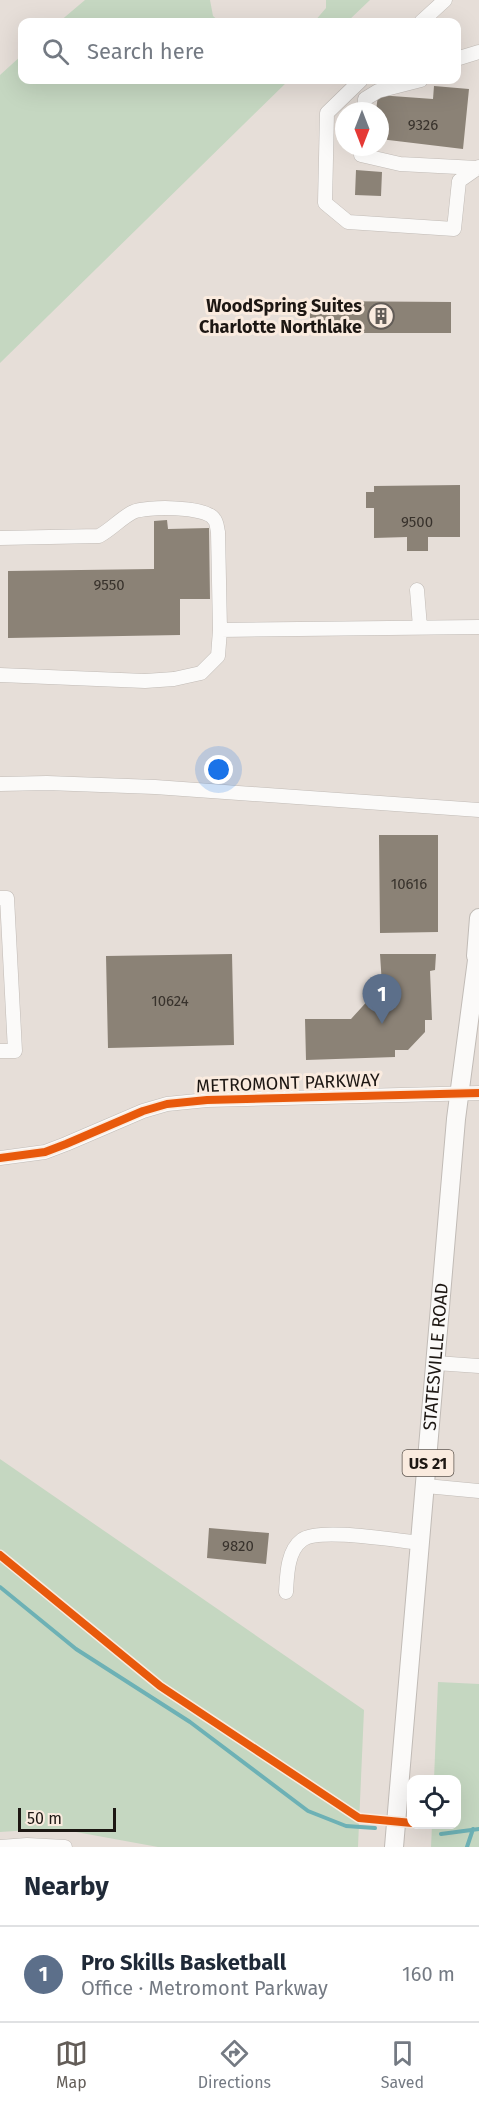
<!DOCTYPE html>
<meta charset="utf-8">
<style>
:root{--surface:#fff;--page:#f6f6f7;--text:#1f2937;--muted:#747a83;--line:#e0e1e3;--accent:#635d58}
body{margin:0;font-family:"Fira Sans",sans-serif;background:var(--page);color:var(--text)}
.controls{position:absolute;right:18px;bottom:18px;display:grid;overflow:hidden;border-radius:12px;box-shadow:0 6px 24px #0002}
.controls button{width:54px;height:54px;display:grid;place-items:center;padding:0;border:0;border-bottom:2px solid var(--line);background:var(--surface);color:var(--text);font:30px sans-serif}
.compass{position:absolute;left:335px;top:102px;width:54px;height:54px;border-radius:50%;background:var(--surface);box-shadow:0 6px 24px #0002;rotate:180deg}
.scale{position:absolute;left:18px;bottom:15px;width:98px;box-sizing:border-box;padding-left:6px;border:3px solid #1d1713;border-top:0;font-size:16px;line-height:21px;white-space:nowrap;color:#1d1713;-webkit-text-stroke:4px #faebdf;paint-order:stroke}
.you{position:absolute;left:219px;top:770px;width:21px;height:21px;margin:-15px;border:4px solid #fff;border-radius:50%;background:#1a73e8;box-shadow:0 0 0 9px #1a73e833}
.badge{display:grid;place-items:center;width:39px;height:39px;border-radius:50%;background:var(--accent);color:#fff;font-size:20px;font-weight:700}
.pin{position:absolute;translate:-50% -50px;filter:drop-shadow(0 2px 3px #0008)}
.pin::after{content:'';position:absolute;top:32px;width:21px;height:18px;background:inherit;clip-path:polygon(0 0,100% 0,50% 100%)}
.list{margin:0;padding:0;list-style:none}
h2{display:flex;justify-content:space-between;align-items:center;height:78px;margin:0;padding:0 24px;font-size:26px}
h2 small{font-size:20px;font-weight:400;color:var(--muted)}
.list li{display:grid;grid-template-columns:39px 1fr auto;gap:18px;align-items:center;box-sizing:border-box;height:96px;padding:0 24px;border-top:2px solid var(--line)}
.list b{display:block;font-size:22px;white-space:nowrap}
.list p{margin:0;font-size:20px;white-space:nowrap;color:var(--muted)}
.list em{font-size:20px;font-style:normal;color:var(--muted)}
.icon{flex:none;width:33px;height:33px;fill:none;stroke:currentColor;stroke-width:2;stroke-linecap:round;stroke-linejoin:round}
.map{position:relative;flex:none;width:479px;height:1847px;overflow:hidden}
.search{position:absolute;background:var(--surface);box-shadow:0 6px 24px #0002;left:18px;right:18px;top:18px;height:66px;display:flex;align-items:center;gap:15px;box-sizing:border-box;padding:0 21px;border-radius:12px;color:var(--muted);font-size:22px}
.sheet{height:174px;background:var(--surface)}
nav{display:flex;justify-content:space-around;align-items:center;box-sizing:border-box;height:84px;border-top:2px solid var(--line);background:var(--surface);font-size:16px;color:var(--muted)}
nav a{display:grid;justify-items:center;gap:3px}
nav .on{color:var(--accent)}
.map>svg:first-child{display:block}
.green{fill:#c5d7c1}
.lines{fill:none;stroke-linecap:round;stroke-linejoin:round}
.stream{stroke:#6db1b5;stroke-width:4}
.building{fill:#8b8276}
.minor-casing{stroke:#c1bbb6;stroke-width:15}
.major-casing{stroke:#c1bbb6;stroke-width:20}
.minor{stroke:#fbfaf9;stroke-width:14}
.major{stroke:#fbfaf9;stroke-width:18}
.cycleway-casing{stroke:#faebdf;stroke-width:11}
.cycleway{stroke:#e8590c;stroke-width:8}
.labels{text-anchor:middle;stroke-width:6;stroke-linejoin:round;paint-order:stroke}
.number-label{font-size:15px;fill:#38322c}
.shield{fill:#faebdf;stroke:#5f5750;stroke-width:1.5}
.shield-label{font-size:16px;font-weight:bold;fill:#1d1713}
.poi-label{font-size:18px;font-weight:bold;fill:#1d1713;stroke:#faebdf;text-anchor:end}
.street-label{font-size:18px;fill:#1d1713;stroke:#faebdf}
</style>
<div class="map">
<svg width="479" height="1847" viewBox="0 0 479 1847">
<rect width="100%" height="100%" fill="#e6ded8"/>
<path class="green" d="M85,0H210L213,16L220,22H59Z
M326,0H370L347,22H314L326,8Z
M22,55V80H289L0,363V75Z
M0,1459L364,1710L358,1847H158L76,1832L31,1830L0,1832Z
M438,1682L479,1684V1847H431L432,1825L456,1824V1780L434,1779Z"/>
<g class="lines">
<path class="stream" d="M0,1587L76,1649L190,1722L308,1811L346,1826L375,1828
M441,1834L479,1829
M467,1847L473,1829"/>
</g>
<path class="building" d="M434,86L469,89L463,149L380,139V111H376L378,95L433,99Z
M356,170L382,172L381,196L355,195Z
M310,301L451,302V333H353V330H310Z
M460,485V537H428V551H407V537L374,538V508H366V492H374V486Z
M167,520L168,529L209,528L210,599H180V635L8,638V571L154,569V521Z
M379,835H438V932L380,933Z
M232,954L234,1045L108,1048L106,956Z
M380,954H436L435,970L430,971L432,1020H425V1032L408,1050H395V1057L306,1060L305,1019H351L382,985Z
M209,1528L269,1533L266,1564L207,1558Z"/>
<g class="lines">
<g class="minor-casing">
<path id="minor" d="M421,22L445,0
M456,59L479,52
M361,80L327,113L325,203L348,222L454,229L459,181L479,167
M364,111L365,99L378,91L421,80
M362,147L361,155L400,164L477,168
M0,538L99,536C112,529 121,518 133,512C146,506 206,506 214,519C217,522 217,528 218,532L220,630L218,656L201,673L174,679L145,681L0,675
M417,590L420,627
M220,630L479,627
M0,784L47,783L155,787L479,810
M0,898H7L15,1051H0
M0,1158L45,1152L66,1144L143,1111L167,1104L207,1100L479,1093
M436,1363L479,1366
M426,1486L479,1491
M286,1592C287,1576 287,1551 302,1540C319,1527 398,1541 421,1543
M0,1847L27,1845L65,1847"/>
</g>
<g class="major-casing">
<g id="major">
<path d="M476,956L479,918"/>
<path id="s1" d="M394,1847L456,1119L479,945"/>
</g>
</g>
<use href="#minor" class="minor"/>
<use href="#major" class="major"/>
<g class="cycleway-casing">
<path id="cycleway" d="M0,1158L45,1152L66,1144L143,1111L167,1104L207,1100L479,1093
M0,1555L160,1686L359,1818L412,1823"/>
</g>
<use href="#cycleway" class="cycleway"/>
</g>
<defs>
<g id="building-ring" transform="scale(1.35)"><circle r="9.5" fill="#faebdf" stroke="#635d58" stroke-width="1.5"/><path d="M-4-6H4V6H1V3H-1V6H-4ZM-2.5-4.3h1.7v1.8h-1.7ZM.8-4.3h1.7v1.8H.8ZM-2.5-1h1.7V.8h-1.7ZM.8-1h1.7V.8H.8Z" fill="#635d58"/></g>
</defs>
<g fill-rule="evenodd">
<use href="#building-ring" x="381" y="316"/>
</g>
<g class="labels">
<g class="number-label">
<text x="423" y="130">9326</text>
<text x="417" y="527">9500</text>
<text x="109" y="590">9550</text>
<text x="409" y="889">10616</text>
<text x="170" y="1006">10624</text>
<text x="238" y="1551">9820</text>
</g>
<rect class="shield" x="402.5" y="1450" width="51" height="26" rx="4.5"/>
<g class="shield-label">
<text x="428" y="1469">US 21</text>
</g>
<g class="poi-label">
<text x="362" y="312">WoodSpring Suites<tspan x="362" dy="21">Charlotte Northlake</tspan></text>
</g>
<g class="street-label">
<text transform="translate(288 1083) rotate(-2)" y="6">METROMONT PARKWAY</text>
<text dy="6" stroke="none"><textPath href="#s1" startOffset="492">STATESVILLE ROAD</textPath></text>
</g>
</g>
</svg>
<div class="controls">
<button><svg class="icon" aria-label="locate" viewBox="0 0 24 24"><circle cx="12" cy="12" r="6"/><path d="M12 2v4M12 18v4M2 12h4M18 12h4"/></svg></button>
</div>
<svg class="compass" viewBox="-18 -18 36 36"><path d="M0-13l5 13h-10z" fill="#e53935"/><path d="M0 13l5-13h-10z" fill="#747a83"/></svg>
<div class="scale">50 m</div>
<div class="you"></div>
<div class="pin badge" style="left:382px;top:1024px;background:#5c6f8a">1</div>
<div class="search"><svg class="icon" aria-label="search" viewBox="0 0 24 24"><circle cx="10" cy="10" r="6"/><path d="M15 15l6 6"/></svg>Search here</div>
</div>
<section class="sheet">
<h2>Nearby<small></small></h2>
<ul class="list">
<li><span class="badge" style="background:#5c6f8a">1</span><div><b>Pro Skills Basketball</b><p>Office · Metromont Parkway</p></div><em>160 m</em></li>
</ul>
</section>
<nav>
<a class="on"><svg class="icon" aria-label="map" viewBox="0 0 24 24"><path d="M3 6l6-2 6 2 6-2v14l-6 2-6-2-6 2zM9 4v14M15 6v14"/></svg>Map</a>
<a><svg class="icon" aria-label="directions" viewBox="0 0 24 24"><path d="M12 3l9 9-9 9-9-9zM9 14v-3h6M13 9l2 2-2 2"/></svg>Directions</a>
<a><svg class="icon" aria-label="saved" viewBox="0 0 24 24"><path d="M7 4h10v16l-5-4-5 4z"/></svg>Saved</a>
</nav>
